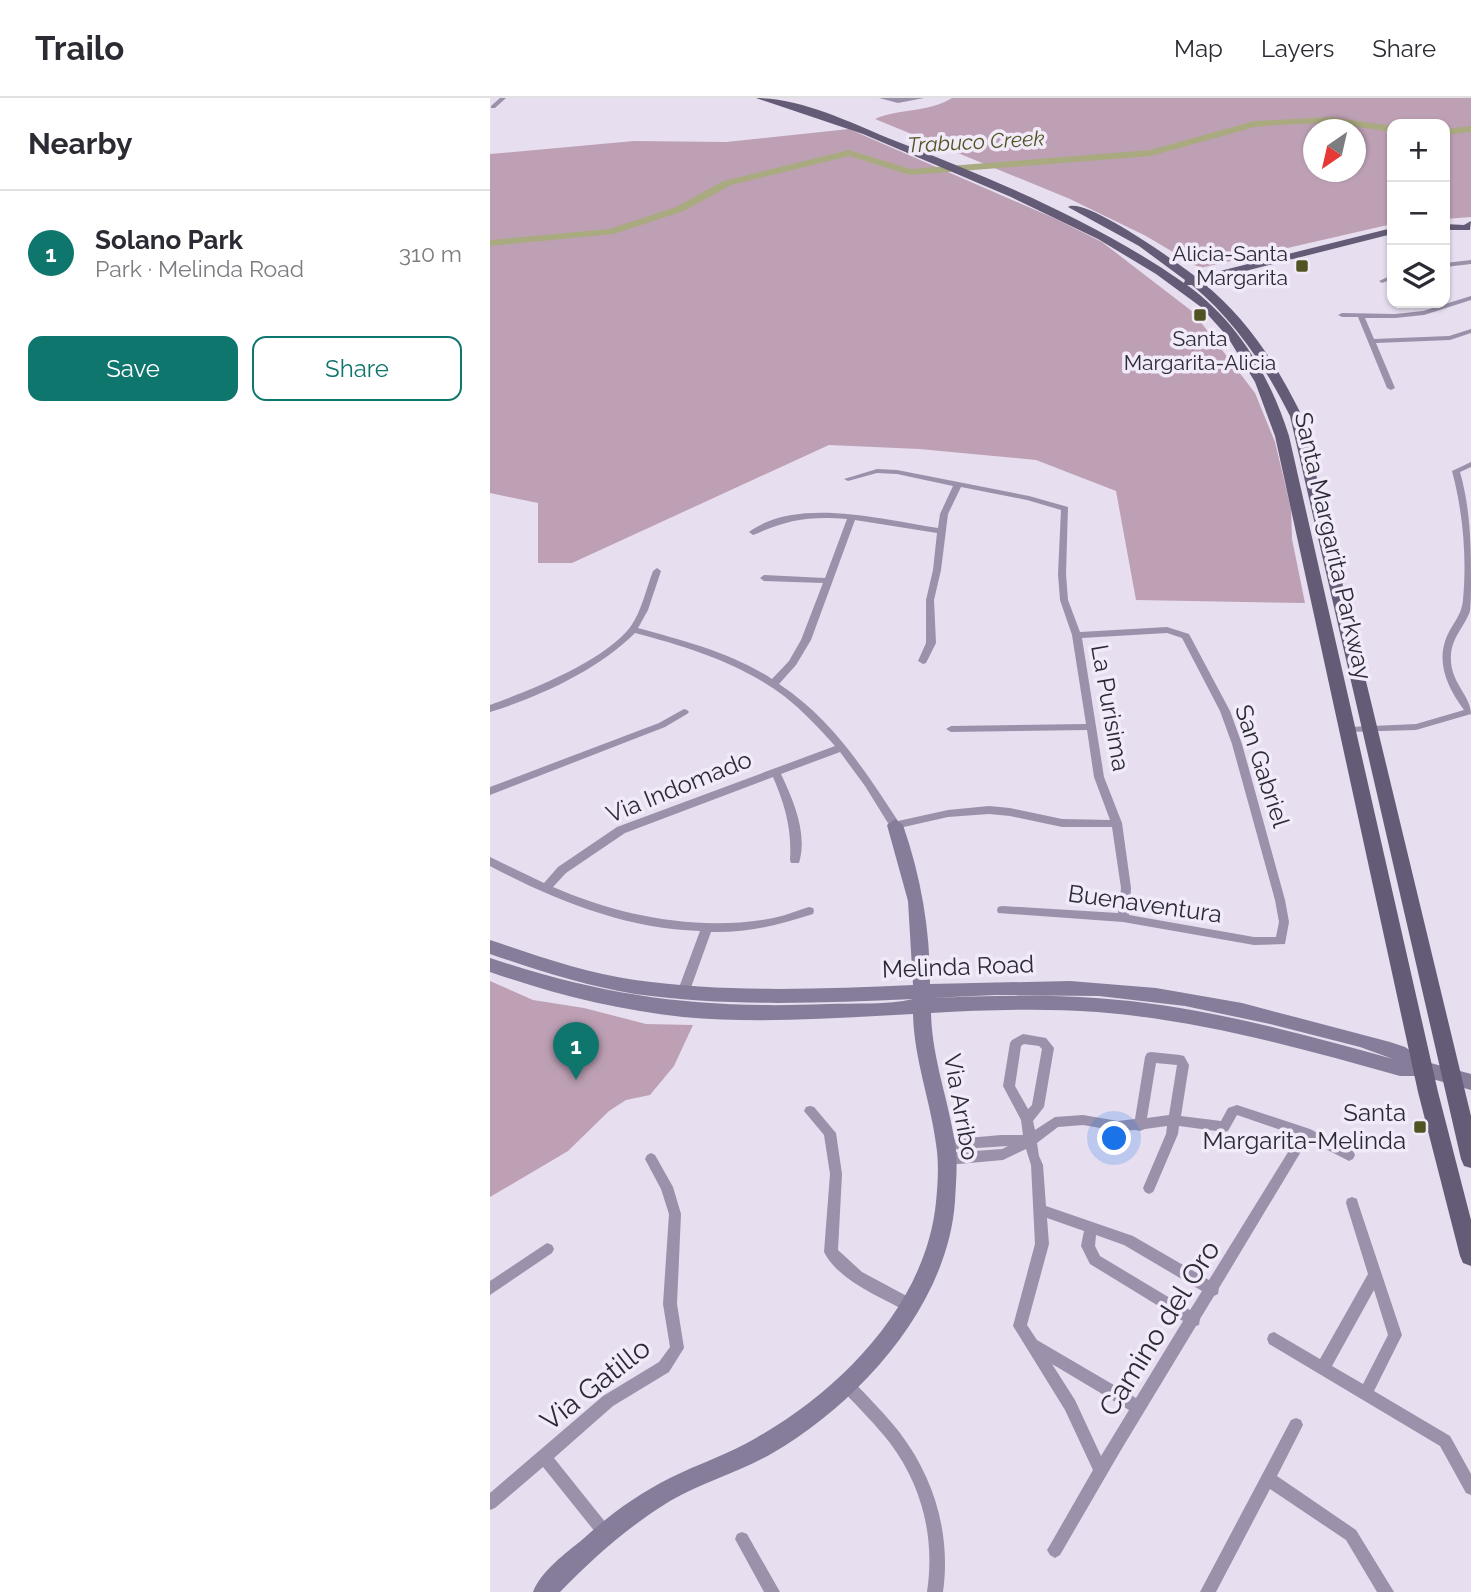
<!DOCTYPE html>
<meta charset="utf-8">
<style>
:root{--surface:#fff;--page:#f2f2f3;--text:#2b2b33;--muted:#7c7c81;--line:#e1e1e2;--accent:#0f766e}
body{margin:0;font-family:Raleway,sans-serif;background:var(--page);color:var(--text)}
.controls{position:absolute;right:21px;top:21px;display:grid;overflow:hidden;border-radius:14px;box-shadow:0 2px 5px #0004}
.controls button{width:63px;height:63px;display:grid;place-items:center;padding:0;border:0;border-bottom:2px solid var(--line);background:var(--surface);color:var(--text);font:35px sans-serif}
.compass{position:absolute;left:813px;top:21px;width:63px;height:63px;border-radius:50%;background:var(--surface);box-shadow:0 2px 5px #0004;rotate:214deg}
.you{position:absolute;left:625px;top:1041px;width:24px;height:24px;margin:-18px;border:5px solid #fff;border-radius:50%;background:#1a73e8;box-shadow:0 0 0 10px #1a73e833}
.badge{display:grid;place-items:center;width:46px;height:46px;border-radius:50%;background:var(--accent);color:#fff;font-size:23px;font-weight:700}
.pin{position:absolute;translate:-50% -58px;filter:drop-shadow(0 2px 4px #0008)}
.pin::after{content:'';position:absolute;top:37px;width:24px;height:21px;background:inherit;clip-path:polygon(0 0,100% 0,50% 100%)}
.list{margin:0;padding:0;list-style:none}
h2{display:flex;justify-content:space-between;align-items:center;height:91px;margin:0;padding:0 28px;font-size:30px}
h2 small{font-size:23px;font-weight:400;color:var(--muted)}
.list li{display:grid;grid-template-columns:46px 1fr auto;gap:21px;align-items:center;box-sizing:border-box;height:126px;padding:0 28px;border-top:2px solid var(--line)}
.list b{display:block;font-size:26px;white-space:nowrap}
.list p{margin:0;font-size:23px;white-space:nowrap;color:var(--muted)}
.list em{font-size:23px;font-style:normal;color:var(--muted)}
.actions{display:flex;gap:14px;padding:21px 28px}
.actions a{flex:1;padding:16px 0;border:2px solid var(--accent);border-radius:14px;text-align:center;font-size:24px;color:var(--accent)}
.actions .main{background:var(--accent);color:#fff}
.icon{flex:none;width:38px;height:38px;fill:none;stroke:currentColor;stroke-width:2;stroke-linecap:round;stroke-linejoin:round}
.map{position:relative;flex:none;width:981px;height:1494px;overflow:hidden}
header{display:flex;align-items:center;gap:42px;box-sizing:border-box;height:98px;padding:0 35px;background:var(--surface);border-bottom:2px solid var(--line)}
header strong{font-size:33px}
nav{display:flex;gap:38px;margin-inline-start:auto;font-size:24px}
main{display:flex}
aside{flex:1;background:var(--surface)}
.map>svg:first-child{display:block}
.green{fill:#bea0b5;fill-rule:evenodd}
.lines{fill:none;stroke-linecap:round;stroke-linejoin:round}
.river{fill:#aaaa80;fill-rule:evenodd}
.street{fill:#9b91aa;fill-rule:evenodd}
.secondary{fill:#867d9b;fill-rule:evenodd}
.primary{fill:#645c76;fill-rule:evenodd}
.poi-dot{fill:#525323;stroke:#f1eaf8;stroke-width:2.5}
.labels{text-anchor:middle;stroke-width:7;stroke-linejoin:round;paint-order:stroke}
.far-water-label{font-size:21px;font-style:italic;fill:#525323;stroke:#f1eaf8}
.far-poi-label{font-size:21px;fill:#2d2a36;stroke:#f1eaf8;text-anchor:end}
.street-label{font-size:24px;fill:#2d2a36;stroke:#f1eaf8}
.poi-label{font-size:24px;fill:#2d2a36;stroke:#f1eaf8;text-anchor:end}
.near-street-label{font-size:28px;fill:#2d2a36;stroke:#f1eaf8}
</style>
<header>
<strong>Trailo</strong>
<nav><a>Map</a><a>Layers</a><a>Share</a></nav>
</header>
<main>
<aside>
<h2>Nearby<small></small></h2>
<ul class="list">
<li><span class="badge">1</span><div><b>Solano Park</b><p>Park · Melinda Road</p></div><em>310 m</em></li>
</ul>
<div class="actions"><a class="main">Save</a><a>Share</a></div>
</aside>
<div class="map">
<svg width="981" height="1494" viewBox="0 0 981 1494">
<rect width="100%" height="100%" fill="#e7def0"/>
<path class="green" d="M462,0H981V119L955,121V26H902V126L710,170L656,138L580,101L385,21C410,10 438,15 462,0ZM824,32H866V74H824Z
M359,31L566,121L612,144L703,214L765,295L785,344L801,411L802,441L815,505L646,502L626,393L546,362L429,351L339,347L82,465H48V405L0,395V56L144,43L236,44Z
M0,883L43,902L94,910L156,926L203,927L184,968L160,997L136,1002L119,1013L78,1053L0,1099Z"/>
<g class="lines">
<path class="river" d="M841,19L902,28V34L841,25L786,27L765,29L661,58L420,77L359,58L241,87L194,113L124,136L0,148V142L119,131L186,109L233,83L359,52L421,71L660,52L764,23Z
M981,28V34L955,37V31Z"/>
<path class="street" d="M10,0H16L5,10H1V8Z
M389,0H434L408,5Z
M981,162V166L955,169V165Z
M902,177V181L892,185L889,183Z
M981,198V202L934,217L905,220H875L884,241L959,238L981,231V235L960,242L886,245L905,290L901,292L897,290L868,219H852L848,217L852,215L905,216L933,213Z
M981,364V369L970,374C980,409 981,444 981,481C981,491 981,503 980,513C975,528 962,539 961,557C959,584 981,597 981,616L926,632L857,634L855,632L860,629L926,626L974,612C956,587 944,561 960,532C966,522 972,514 973,502C977,460 973,414 962,373Z
M387,371L407,372L539,398L578,409L576,476L578,502L590,534L677,529L699,536L740,613L752,646L795,802L799,824L795,846L764,847L633,824L508,815L507,812L508,809L512,808L628,815L631,790L622,729H572L520,718L499,716L458,719L405,731L401,730L375,688L350,654L291,676C303,702 318,735 309,765H301L300,762C302,731 295,707 283,679L135,735L76,775L63,789C130,818 205,833 278,821C292,819 306,813 319,809L323,810L324,813L323,816C288,827 258,835 221,834L199,895L197,898L193,900L189,898L187,895L210,833C136,831 64,802 0,768V759L54,785L68,769L127,729L345,648C329,630 313,613 294,598C250,565 198,549 145,535C108,572 49,599 0,614V607C41,592 115,563 141,528C152,512 156,491 163,473L167,470L171,473L158,512L148,530C195,543 242,555 282,581L299,563L311,542L333,485L274,483L270,480L274,477L335,480L357,421C321,418 299,421 266,436L263,437L259,434C307,398 393,422 448,430L450,416L463,388L407,376L387,375L358,383L354,381ZM471,389L537,402L571,412L568,476L570,502L582,537L596,626L461,628L456,631L461,634L597,632L604,679L620,722L572,721L520,710L499,708L458,712L408,723C374,671 341,620 289,586L306,567L321,542L365,422L447,435L443,472L436,502V545L428,563L433,566L436,565L446,545L444,502L451,472L458,416ZM677,535L692,540L730,613L742,646L785,802L789,824L786,839H764L639,817L641,790L632,725L614,679L592,540Z
M194,611L197,612L199,614L197,616L175,629L0,697V689L169,625Z
M533,936L556,940L564,950L554,1009L543,1023L545,1032L565,1019L593,1017L628,1023L645,1021L655,959L657,955L661,954L690,957L694,958L699,967L691,1018L731,1023L738,1010L747,1007L820,1031L863,1053L865,1057L863,1061L859,1063L818,1042L729,1190L728,1196L724,1198L710,1221L709,1227L706,1228L631,1352L570,1457L565,1460L560,1457L557,1452L560,1447L603,1372L575,1312L523,1228L545,1146L541,1067L536,1051L513,1062L457,1067L453,1065L451,1061L453,1057L457,1055L512,1051L518,1048L455,1052L451,1051L449,1047L451,1043L455,1042L511,1037H533L531,1022L513,988L520,945L522,942ZM534,946L549,948L552,951L542,1007L538,1011L525,988L531,948ZM666,965L687,967L679,1017L657,1020ZM747,1017L808,1038L719,1182L643,1138L556,1108L553,1067L549,1058L547,1045L568,1029L593,1027L628,1033L646,1032L650,1033L655,1031L677,1028L676,1036L653,1090L655,1094L659,1096L663,1094L665,1090L688,1036L689,1028L734,1034L738,1033ZM557,1120L594,1133L591,1148L600,1166L693,1223L646,1300L547,1242L537,1227L559,1146ZM606,1137L634,1147L712,1193L700,1212L610,1158L605,1148ZM562,1266L639,1312L611,1358L585,1302Z
M320,1008L324,1009L346,1035L352,1076L348,1152L372,1174L426,1203L428,1208L426,1213L421,1214L416,1213C390,1199 348,1182 334,1154L340,1076L334,1037L314,1013L316,1009Z
M161,1055L165,1057L183,1089L191,1116L187,1206L194,1250L179,1274L123,1308L64,1360L120,1430L122,1435L120,1440L115,1442L110,1440L53,1369L5,1410L0,1412V1395L113,1298L169,1264L180,1249L173,1206L179,1116L171,1091L155,1061L157,1057Z
M862,1099L867,1101L868,1105L912,1237L884,1293L960,1338L981,1376V1397L976,1395L950,1348L779,1246L777,1241L779,1236L784,1234L830,1261L878,1176L856,1105L857,1101ZM884,1192L898,1237L873,1286L842,1268Z
M57,1145L62,1147L64,1151L62,1155L0,1197V1183Z
M358,1281L363,1283C379,1300 396,1317 410,1335C445,1381 461,1438 453,1494H437C445,1441 433,1389 400,1345C386,1327 369,1310 353,1293L351,1288L353,1283Z
M806,1320L811,1322L813,1327L787,1378L866,1432L904,1494H887L856,1442L780,1391L726,1494H710L801,1322Z
M252,1434L257,1436L290,1494H274L245,1441L247,1436Z"/>
<path class="secondary" d="M405,721L413,727C431,779 440,831 440,886L580,883L666,890L752,905L900,944L915,949L937,964L981,976V992L932,978H910C811,950 710,922 607,914C551,910 496,912 441,915C442,960 458,1000 465,1045C468,1064 466,1084 465,1103C458,1208 368,1306 281,1356C249,1374 213,1384 180,1403C139,1428 103,1460 70,1494H43C51,1473 76,1455 93,1441C119,1417 148,1396 180,1380C208,1366 239,1356 266,1340C351,1292 436,1206 446,1104C448,1085 449,1064 446,1046C440,1001 424,961 423,916C347,920 269,926 193,919C127,912 63,896 0,874V860C120,900 212,911 338,906C365,905 398,907 423,901C330,905 237,909 145,896C95,888 47,872 0,856V842C48,858 95,875 145,882C237,895 330,891 423,887L418,803L397,727ZM506,897L609,898L695,908L780,926L870,949L903,961C806,934 707,907 606,900C551,896 496,898 440,900Z"/>
<path class="primary" d="M266,0C310,0 358,23 398,40C500,80 604,122 694,185L695,182L649,148L578,109C594,98 688,165 706,179L902,130V136L712,184C757,220 787,267 812,318L981,1018V1070L974,1068L971,1061L800,318C775,268 745,223 702,187H697C748,224 780,278 799,338L948,994L981,1122V1168L973,1165L970,1158L928,994L785,338L765,284L737,238L711,209L666,176L608,141L521,99L373,36Z
M981,123L980,132H955V126L974,127Z"/>
</g>
<g class="poi-dot">
<rect x="805" y="161" width="14" height="14" rx="3.5"/>
<rect x="703" y="210" width="14" height="14" rx="3.5"/>
<rect x="923" y="1022" width="14" height="14" rx="3.5"/>
</g>
<g class="labels">
<g class="far-water-label">
<text transform="translate(486 44) rotate(-3)" y="7">Trabuco Creek</text>
</g>
<g class="far-poi-label">
<text x="798" y="163">Alicia-Santa<tspan x="798" dy="24">Margarita</tspan></text>
<text x="710" y="248" text-anchor="middle">Santa<tspan x="710" dy="24">Margarita-Alicia</tspan></text>
</g>
<g class="street-label">
<text transform="translate(843 448) rotate(77)" y="8">Santa Margarita Parkway</text>
<text transform="translate(620 610) rotate(80)" y="8">La Purisima</text>
<text transform="translate(772 668) rotate(72)" y="8">San Gabriel</text>
<text transform="translate(189 689) rotate(-22)" y="8">Via Indomado</text>
<text transform="translate(655 806) rotate(8)" y="8">Buenaventura</text>
<text transform="translate(468 869) rotate(-2)" y="8">Melinda Road</text>
<text transform="translate(471 1009) rotate(80)" y="8">Via Arribo</text>
</g>
<g class="poi-label">
<text x="916" y="1023">Santa<tspan x="916" dy="28">Margarita-Melinda</tspan></text>
</g>
<g class="near-street-label">
<text transform="translate(669 1230) rotate(-58)" y="10">Camino del Oro</text>
<text transform="translate(105 1286) rotate(-38)" y="10">Via Gatillo</text>
</g>
</g>
</svg>
<div class="controls">
<button>+</button>
<button>−</button>
<button><svg class="icon" aria-label="layers" viewBox="0 0 24 24"><path d="M12 4l9 5-9 5-9-5zM3 14l9 5 9-5"/></svg></button>
</div>
<svg class="compass" viewBox="-18 -18 36 36"><path d="M0-13l5 13h-10z" fill="#e53935"/><path d="M0 13l5-13h-10z" fill="#7c7c81"/></svg>
<div class="you"></div>
<div class="pin badge" style="left:86px;top:982px">1</div>
</div>
</main>
